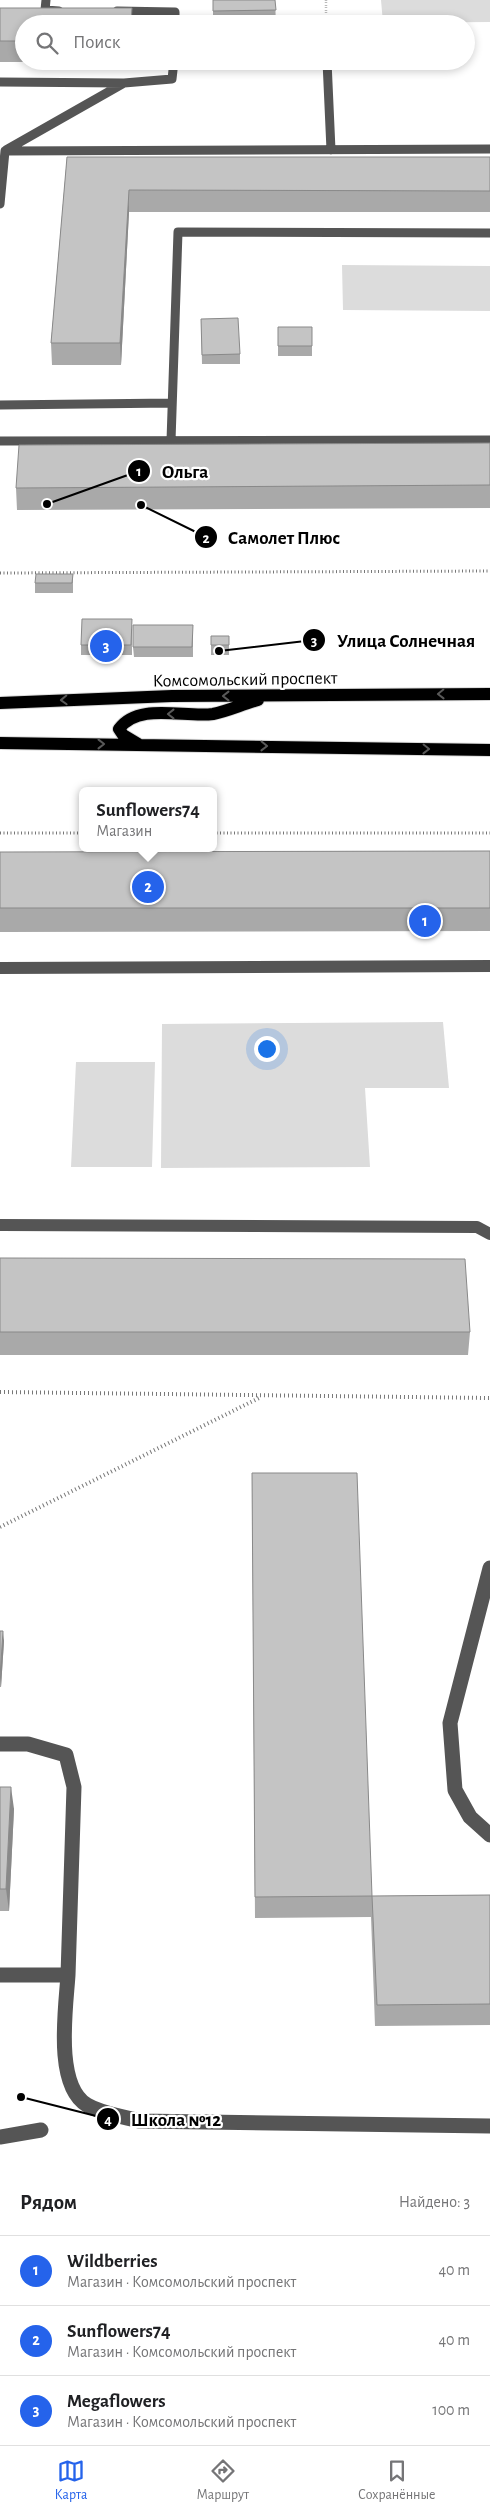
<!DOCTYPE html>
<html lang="ru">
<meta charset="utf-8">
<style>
:root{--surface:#fff;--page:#f6f6f6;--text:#202124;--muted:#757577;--line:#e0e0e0;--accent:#2563eb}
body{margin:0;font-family:"Alegreya Sans",sans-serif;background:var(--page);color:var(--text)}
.you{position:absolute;left:266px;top:1048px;width:18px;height:18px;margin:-12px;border:4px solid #fff;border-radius:50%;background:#1a73e8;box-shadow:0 0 0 8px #1a73e833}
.badge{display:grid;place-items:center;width:32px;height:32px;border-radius:50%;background:var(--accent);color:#fff;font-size:16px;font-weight:700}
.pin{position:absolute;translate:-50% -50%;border:2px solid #fff;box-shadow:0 1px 5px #0006}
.popup{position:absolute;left:79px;top:787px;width:138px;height:65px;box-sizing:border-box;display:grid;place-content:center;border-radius:8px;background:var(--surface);filter:drop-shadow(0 1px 4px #0005);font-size:16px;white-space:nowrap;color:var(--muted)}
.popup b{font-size:19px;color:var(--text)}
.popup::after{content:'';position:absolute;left:50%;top:100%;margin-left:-10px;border:10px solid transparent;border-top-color:var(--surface)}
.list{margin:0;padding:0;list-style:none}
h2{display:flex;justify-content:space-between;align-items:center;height:65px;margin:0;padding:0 20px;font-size:21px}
h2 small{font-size:16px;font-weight:400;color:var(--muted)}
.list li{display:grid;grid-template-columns:32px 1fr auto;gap:15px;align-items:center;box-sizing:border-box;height:70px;padding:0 20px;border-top:1px solid var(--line)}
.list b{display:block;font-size:19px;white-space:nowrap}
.list p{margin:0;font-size:16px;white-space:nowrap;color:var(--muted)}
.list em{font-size:16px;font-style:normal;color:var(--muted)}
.icon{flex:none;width:28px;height:28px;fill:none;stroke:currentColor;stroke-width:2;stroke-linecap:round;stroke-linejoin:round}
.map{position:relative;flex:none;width:490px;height:2170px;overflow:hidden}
.search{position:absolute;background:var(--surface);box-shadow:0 2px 8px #0003;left:15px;right:15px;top:15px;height:55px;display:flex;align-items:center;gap:12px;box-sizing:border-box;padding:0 18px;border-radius:28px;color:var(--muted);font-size:19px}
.sheet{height:275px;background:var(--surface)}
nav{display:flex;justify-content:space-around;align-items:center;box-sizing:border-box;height:70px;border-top:1px solid var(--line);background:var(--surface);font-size:14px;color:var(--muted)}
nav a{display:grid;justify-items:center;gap:2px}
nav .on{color:var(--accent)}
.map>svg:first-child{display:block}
.green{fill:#dcdcdc}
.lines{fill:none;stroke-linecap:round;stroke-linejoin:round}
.major-casing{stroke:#dbdbdb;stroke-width:14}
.path-far2{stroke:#777;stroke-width:2.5;stroke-dasharray:0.5 2;stroke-linecap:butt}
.path-far1{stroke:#777;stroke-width:3;stroke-dasharray:1 2.5;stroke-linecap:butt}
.path{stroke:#777;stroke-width:4;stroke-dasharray:1 3;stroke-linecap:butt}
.minor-far2{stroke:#555;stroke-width:9}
.minor-far1{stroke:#555;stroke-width:12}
.minor{stroke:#555;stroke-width:15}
.major{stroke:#000;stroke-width:12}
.wall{fill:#a9a9a9}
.shaded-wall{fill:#898989}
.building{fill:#c4c4c4;stroke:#898989}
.oneway{stroke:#595959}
.labels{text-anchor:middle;stroke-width:4.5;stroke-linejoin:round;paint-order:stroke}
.street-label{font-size:18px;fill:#000;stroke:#fff}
.leader{fill:none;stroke:#000;stroke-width:2}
.callout-dot{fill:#000;stroke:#fff;stroke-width:2}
.mark-label{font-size:15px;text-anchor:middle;font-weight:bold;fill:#fff}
.callout-label{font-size:19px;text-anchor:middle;font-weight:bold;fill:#000;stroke:#fff;stroke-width:4.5;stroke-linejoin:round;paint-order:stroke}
</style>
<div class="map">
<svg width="490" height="2170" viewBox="0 0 490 2170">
<rect width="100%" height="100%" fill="#fff"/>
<path class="green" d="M381,0H490V22L383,23Z
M342,265L490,266V311L343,310Z
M443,1022L449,1088H365L370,1167L161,1168L162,1024Z
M76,1062H155L152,1167H71Z"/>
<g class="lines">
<g class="major-casing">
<path id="major" d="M0,703L172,696L490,694
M0,743L490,750
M138,744L123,735L119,729C138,702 185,718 213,714C228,711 243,704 258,700"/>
</g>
<path class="path-far2" d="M326,0V24"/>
<path class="path-far1" d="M0,573L490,571
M0,833H83
M213,833H490"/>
<path class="path" d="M0,1392L490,1398
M0,1527L261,1397"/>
<path class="minor-far2" d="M46,0L45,10L59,11
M117,11L175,12V24
M327,61L331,150
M0,82L124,83L6,150
M124,83L172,79L174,61
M0,204L5,151L490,149
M0,405L172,403
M0,441L490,440
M171,441L178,232L490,233"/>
<path class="minor-far1" d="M0,968L490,966
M0,1225L477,1227L490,1234"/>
<path class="minor" d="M490,1568L450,1723L455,1790L470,1817L490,1835
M0,1744H28L66,1755L74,1787L68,1975
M0,1975H68C66,2007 54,2085 87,2105C102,2114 122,2116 139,2121L490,2126
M0,2137L41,2130"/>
<use href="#major" class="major"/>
</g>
<path class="wall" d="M213,0H275L276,24H213Z
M0,8L24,24V61H131V62H0Z
M67,157H490V212H129L121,365H52L51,343Z
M201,319L240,354V364H202Z
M278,327H312V356H278Z
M490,443V508L17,510L16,488Z
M73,574V593H35V583Z
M132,629V655H81V645Z
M193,635V657H134L133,647Z
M211,636H229V655H211Z
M490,851V931L0,932V852Z
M0,1258L470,1332L468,1355H0Z
M252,1473L372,1896L490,1895V2025L375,2026L371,1917L255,1918Z
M0,1631L4,1641L1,1687H0Z
M0,1787L14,1809L9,1911H0Z"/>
<path class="shaded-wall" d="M129,190V212L121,365L120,343Z
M3,1631L4,1641L1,1687L0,1677Z
M11,1787L14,1809L9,1911L6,1889Z"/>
<path class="building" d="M213,0H275L276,10L213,11Z
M0,8H132L131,24H24V41H0Z
M67,157H490V191L129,190L120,343H51Z
M238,318L240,354L202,355L201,319Z
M278,327H312V346H278Z
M490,443V485L16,488L19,445Z
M36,574H73L72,583H35Z
M82,619H132L131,645H81Z
M133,625H193L192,647H133Z
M211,636H229V645H211Z
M490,851V908H0V852Z
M0,1258L465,1259L470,1332H0Z
M252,1473H357L372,1896L255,1897Z
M0,1631H3L0,1677Z
M0,1787H11L6,1889H0Z
M490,1895V2004L377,2005L372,1896Z"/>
<defs><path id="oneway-chevron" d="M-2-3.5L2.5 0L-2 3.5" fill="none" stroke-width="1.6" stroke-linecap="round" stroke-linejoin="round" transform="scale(1.25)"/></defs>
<g class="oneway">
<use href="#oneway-chevron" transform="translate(441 694) rotate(179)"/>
<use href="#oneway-chevron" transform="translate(226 696) rotate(180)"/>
<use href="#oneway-chevron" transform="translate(64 700) rotate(178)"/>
<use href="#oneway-chevron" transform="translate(171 714) rotate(180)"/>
<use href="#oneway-chevron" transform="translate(101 744)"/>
<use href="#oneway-chevron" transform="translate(264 746) rotate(1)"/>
<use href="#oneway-chevron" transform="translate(426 749) rotate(1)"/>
</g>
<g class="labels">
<g class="street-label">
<text transform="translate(245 679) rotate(-1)" y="6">Комсомольский проспект</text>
</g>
</g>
<path class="leader" d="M47 504L139 471M141 505L206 537M219 651L314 640M21 2097L108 2119"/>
<g class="callout-dot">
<circle cx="47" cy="504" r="5"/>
<circle cx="141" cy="505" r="5"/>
<circle cx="219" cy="651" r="5"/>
<circle cx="21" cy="2097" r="5"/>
<circle cx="139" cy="471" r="12"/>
<circle cx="206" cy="537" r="12"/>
<circle cx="314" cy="640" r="12"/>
<circle cx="108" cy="2119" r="12"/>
</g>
<g class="mark-label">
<text x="139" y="476">1</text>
<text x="206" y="543">2</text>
<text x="314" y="646">3</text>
<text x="108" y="2125">4</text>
</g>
<g class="callout-label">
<text x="185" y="478">Ольга</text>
<text x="284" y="544">Самолет Плюс</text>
<text x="406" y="647">Улица Солнечная</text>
<text x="176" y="2126">Школа №12</text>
</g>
</svg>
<div class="you"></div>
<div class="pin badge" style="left:425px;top:921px">1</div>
<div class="pin badge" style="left:148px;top:887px">2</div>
<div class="popup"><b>Sunflowers74</b>Магазин</div>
<div class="pin badge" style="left:106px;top:646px">3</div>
<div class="search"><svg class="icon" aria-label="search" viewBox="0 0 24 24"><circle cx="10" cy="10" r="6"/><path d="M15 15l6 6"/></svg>Поиск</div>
</div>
<section class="sheet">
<h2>Рядом<small>Найдено: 3</small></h2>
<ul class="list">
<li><span class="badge">1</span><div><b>Wildberries</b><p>Магазин · Комсомольский проспект</p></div><em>40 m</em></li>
<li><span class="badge">2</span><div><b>Sunflowers74</b><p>Магазин · Комсомольский проспект</p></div><em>40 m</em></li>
<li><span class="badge">3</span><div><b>Megaflowers</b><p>Магазин · Комсомольский проспект</p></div><em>100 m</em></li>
</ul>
</section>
<nav>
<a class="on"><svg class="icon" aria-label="map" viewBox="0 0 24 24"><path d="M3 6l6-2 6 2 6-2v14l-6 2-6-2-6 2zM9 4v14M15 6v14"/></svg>Карта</a>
<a><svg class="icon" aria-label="directions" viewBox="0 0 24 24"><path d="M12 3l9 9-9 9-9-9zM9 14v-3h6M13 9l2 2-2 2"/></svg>Маршрут</a>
<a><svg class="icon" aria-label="saved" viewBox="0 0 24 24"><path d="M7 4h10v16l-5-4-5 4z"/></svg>Сохранённые</a>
</nav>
